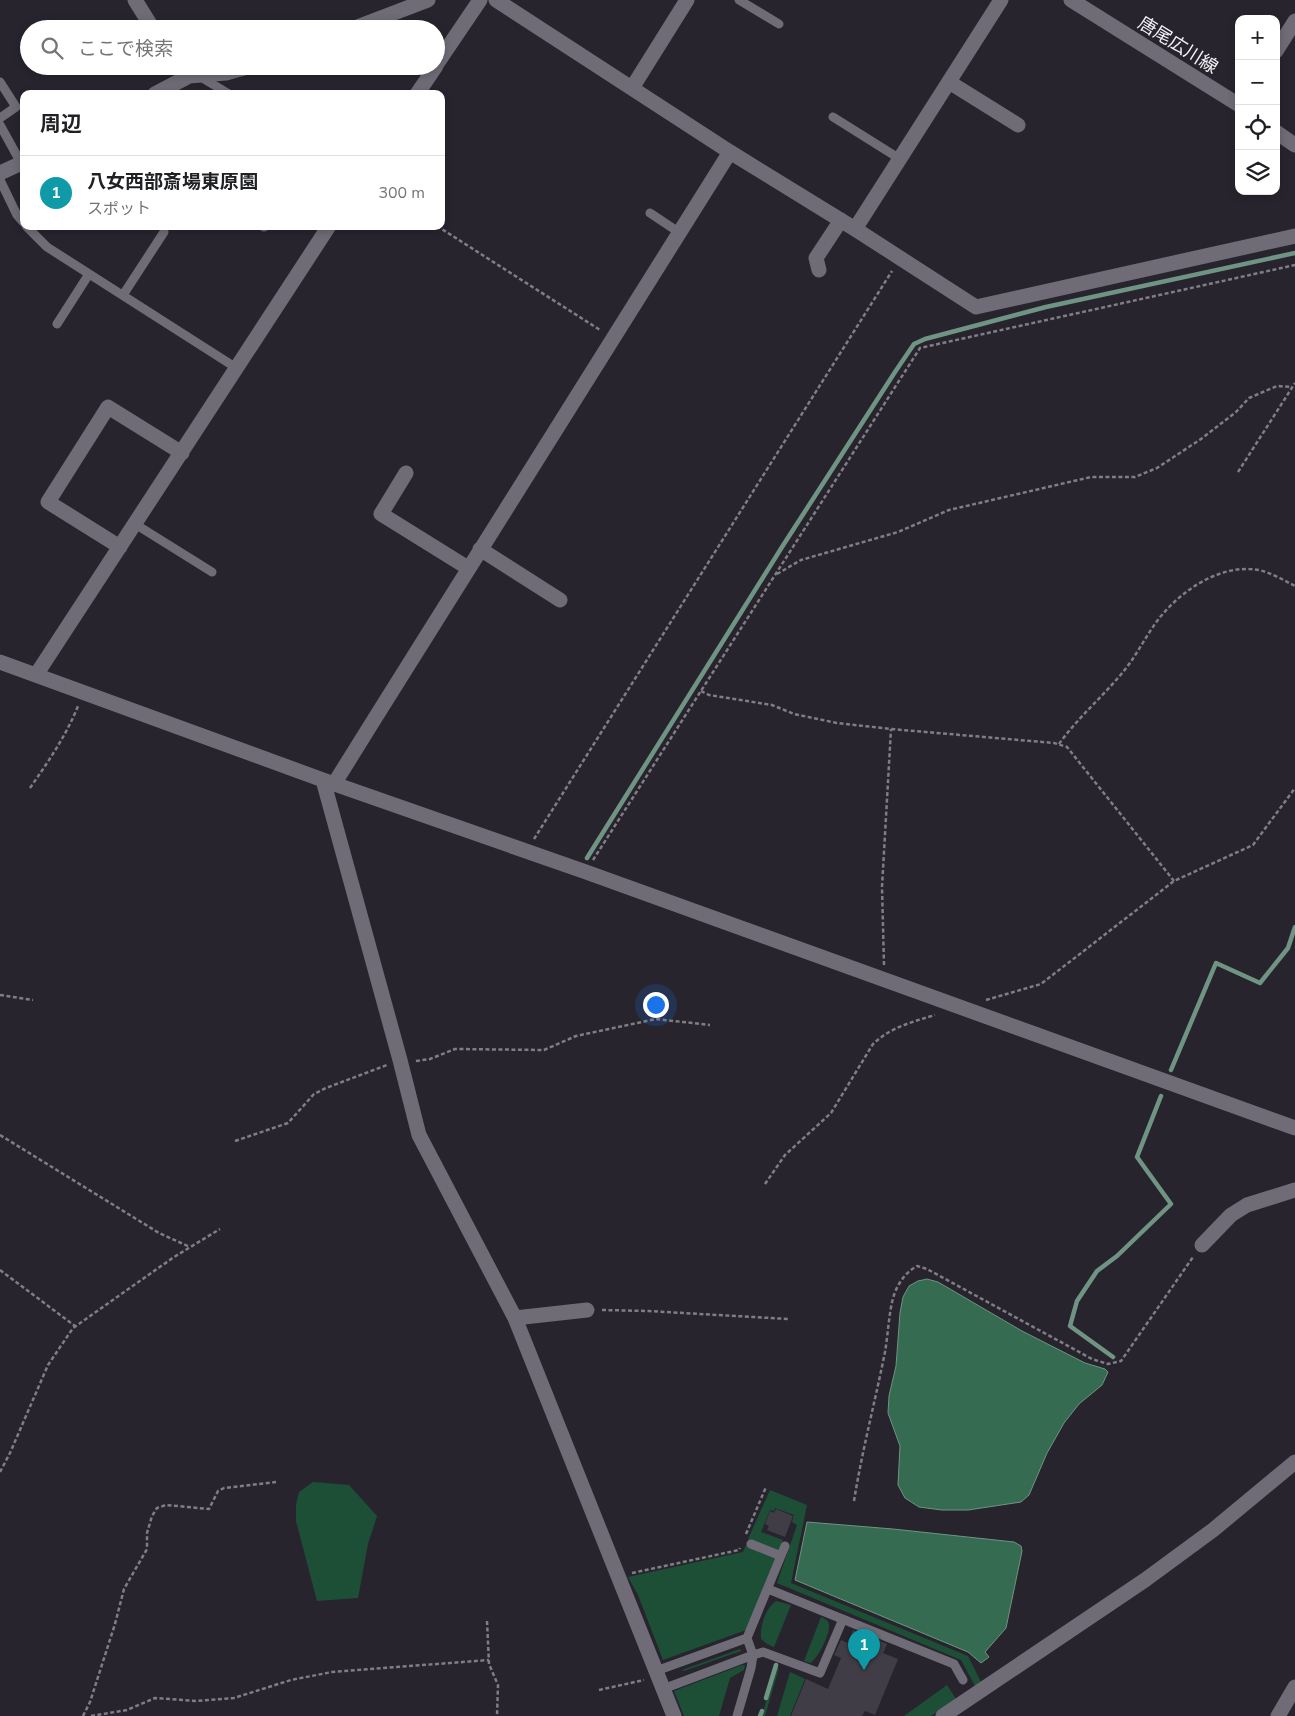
<!DOCTYPE html>
<html lang="ja">
<meta charset="utf-8">
<style>
:root{--surface:#fff;--page:#f6f6f6;--text:#202124;--muted:#757577;--line:#e0e0e0;--accent:#377157}
body{margin:0;font-family:"Nunito Sans","Noto Sans JP",sans-serif;background:var(--page);color:var(--text)}
.controls{position:absolute;right:15px;top:15px;display:grid;overflow:hidden;border-radius:10px;box-shadow:0 2px 8px #0003}
.controls button{width:45px;height:45px;display:grid;place-items:center;padding:0;border:0;border-bottom:1px solid var(--line);background:var(--surface);color:var(--text);font:25px sans-serif}
.you{position:absolute;left:655px;top:1004px;width:18px;height:18px;margin:-12px;border:4px solid #fff;border-radius:50%;background:#1a73e8;box-shadow:0 0 0 8px #1a73e833}
.badge{display:grid;place-items:center;width:32px;height:32px;border-radius:50%;background:var(--accent);color:#fff;font-size:16px;font-weight:700}
.pin{position:absolute;translate:-50% -41px;filter:drop-shadow(0 1px 2px #0008)}
.pin::after{content:'';position:absolute;top:26px;width:18px;height:15px;background:inherit;clip-path:polygon(0 0,100% 0,50% 100%)}
.list{margin:0;padding:0;list-style:none}
h2{display:flex;justify-content:space-between;align-items:center;height:65px;margin:0;padding:0 20px;font-size:21px}
h2 small{font-size:16px;font-weight:400;color:var(--muted)}
.list li{display:grid;grid-template-columns:32px 1fr auto;gap:15px;align-items:center;box-sizing:border-box;height:75px;padding:0 20px;border-top:1px solid var(--line)}
.list b{display:block;font-size:19px;white-space:nowrap}
.list p{margin:0;font-size:16px;white-space:nowrap;color:var(--muted)}
.list em{font-size:16px;font-style:normal;color:var(--muted)}
.icon{flex:none;width:28px;height:28px;fill:none;stroke:currentColor;stroke-width:2;stroke-linecap:round;stroke-linejoin:round}
.map{position:relative;flex:none;width:1295px;height:1716px;overflow:hidden}
.search{position:absolute;background:var(--surface);box-shadow:0 2px 8px #0003;left:20px;top:20px;width:425px;height:55px;display:flex;align-items:center;gap:12px;box-sizing:border-box;padding:0 18px;border-radius:28px;color:var(--muted);font-size:19px}
.panel{position:absolute;background:var(--surface);box-shadow:0 2px 8px #0003;left:20px;top:90px;width:425px;height:140px;border-radius:10px}
.map>svg:first-child{display:block}
.green{fill:#1d4f37}
.water{fill:#356b50;stroke:#6f9483}
.lines{fill:none;stroke-linecap:round;stroke-linejoin:round}
.stream{stroke:#6f9483;stroke-width:4.5}
.building{fill:#403d47}
.path{stroke:#807d85;stroke-width:2.5;stroke-dasharray:4 2.5;stroke-linecap:butt}
.lane{stroke:#706c77;stroke-width:9}
.street{stroke:#706c77;stroke-width:15}
.secondary{stroke:#706c77;stroke-width:15}
.labels{text-anchor:middle;stroke-width:5;stroke-linejoin:round;paint-order:stroke}
.street-label{font-size:18px;fill:#f5f3f9;stroke:#28242e}
</style>
<div class="map">
<svg width="1295" height="1716" viewBox="0 0 1295 1716">
<rect width="100%" height="100%" fill="#28242e"/>
<path class="green" d="M313,1482L349,1485L377,1516L368,1544L358,1598L317,1601L296,1521V1505L299,1492Z
M770,1490L807,1505L791,1583L968,1656L981,1682L975,1686L961,1660L777,1583L797,1525L792,1522L794,1515L775,1508L774,1511L770,1510L761,1532L783,1540L778,1552L748,1539Z
M746,1545L776,1556L746,1630L663,1660L638,1595L628,1577L743,1552Z
M776,1601L791,1605L774,1647L767,1644L761,1639C760,1626 765,1609 776,1601Z
M821,1617C825,1619 829,1620 829,1625C830,1634 818,1659 810,1663L804,1661Z
M740,1649L741,1651L684,1671L682,1670Z
M742,1665H745L744,1670L730,1678L719,1716H684L674,1691Z
M776,1666L779,1668L765,1716H762Z
M790,1672L805,1679L790,1716H777Z
M947,1685L956,1699L931,1716H904Z"/>
<path class="water" d="M927,1279L938,1282L1022,1331L1085,1363L1105,1369L1108,1372L1102,1385L1079,1404L1064,1423L1047,1453L1029,1495L1021,1502L968,1510H942L919,1507L905,1498L898,1485L900,1446L888,1413L889,1396L896,1366L900,1313L903,1297L909,1286L918,1281Z
M807,1522L893,1529L1014,1542L1021,1546L1022,1551L1006,1628L985,1652L989,1657L981,1663L968,1652L795,1580Z"/>
<g class="lines">
<path class="stream" d="M587,858L782,547L895,372L914,344L925,339L1046,307L1295,253
M1171,1070L1216,963L1260,983L1288,948L1295,927
M1113,1357L1070,1326L1077,1301L1097,1271L1117,1256L1171,1204L1137,1157L1161,1096
M766,1698L776,1665
M760,1716L762,1711"/>
</g>
<path class="building" d="M776,1509L793,1516L785,1537L767,1530L769,1526L765,1524L770,1511L774,1513Z
M853,1630L887,1644L883,1653L898,1659L875,1715L865,1711L862,1716H791L806,1679L828,1689L841,1658L834,1655L841,1640L848,1643Z"/>
<g class="lines">
<path class="path" d="M437,226L600,330
M1238,472L1295,383
M777,574L801,560L898,532L949,510L1091,477H1135L1157,468L1201,439L1236,412L1249,398L1277,386L1292,387
M701,691L709,695L772,705L794,714L837,723L891,729L1054,743L1067,747L1174,881
M1059,744C1079,716 1106,694 1127,667C1139,651 1148,632 1161,616C1182,591 1215,568 1249,569C1266,569 1281,579 1295,586
M30,788C48,762 66,736 78,706
M534,839L892,271
M593,860L920,348L1295,265
M884,965L882,887L891,729
M0,995L33,1000
M986,1000L1041,984L1174,881L1253,845L1295,788
M416,1061L430,1059L455,1049L544,1050L576,1036L656,1019L710,1025
M0,1135L159,1233L190,1247
M235,1141L288,1123L314,1094L326,1088L387,1065
M765,1184L785,1155L831,1113L873,1044C891,1027 912,1022 935,1015
M0,1270L75,1326
M602,1310L649,1311L788,1319
M0,1472L10,1453L48,1365L73,1328L174,1257L220,1229
M854,1501C862,1451 875,1402 885,1352C888,1335 889,1310 894,1295C898,1283 906,1272 917,1266L927,1269L1092,1359L1108,1364L1121,1361L1193,1257
M746,1534L766,1487
M632,1573L739,1550L740,1548
M487,1621L489,1664L498,1685L497,1716
M599,1690L644,1680
M83,1716L90,1702L115,1624L124,1589L147,1549V1533L152,1516L157,1508L166,1505L209,1509L218,1491L224,1488L276,1482
M91,1716L127,1710L155,1698L196,1701L234,1698L291,1680L332,1672L489,1660"/>
<path class="lane" d="M739,0L779,24
M199,76L229,94
M0,82L16,107L0,118
M833,117L900,159
M0,125L21,163
M0,180L17,215L24,223
M650,213L680,233
M26,226L47,247L238,369
M264,227L265,226
M123,295L164,232
M57,324L89,274
M135,524L212,572
M751,1544L781,1556
M768,1589L954,1664L963,1680
M747,1638L785,1546
M656,1671L747,1638L753,1655L663,1689
M737,1716L751,1668L753,1655L763,1652L820,1673L843,1619"/>
<path class="street" d="M135,0L153,29
M496,0L730,152L855,229L976,307L1295,236
M352,29L428,0
M1276,51L1295,21
M436,65L480,0
M949,82L1018,125
M632,88L687,0
M155,94L189,76L226,73L251,66
M417,94L436,66
M0,173L24,162
M855,229L1001,0
M819,270L816,258L841,220
M406,473L381,514L468,568
M120,547L48,502L108,407L182,453
M480,549L560,600
M0,662L323,780L586,872L1295,1128
M36,675L329,226
M323,780L400,1060L419,1135L515,1318L674,1716
M334,784C465,573 599,364 730,152
M1202,1245L1231,1215L1247,1205L1295,1190
M515,1318L587,1310
M943,1716L1145,1580L1213,1530L1295,1462
M1278,1716L1295,1687"/>
<path class="secondary" d="M1071,0L1239,105
M1276,132L1295,145"/>
</g>
<g class="labels">
<g class="street-label">
<text transform="translate(1178 45) rotate(32)" y="6">唐尾広川線</text>
</g>
</g>
</svg>
<div class="controls">
<button>+</button>
<button>−</button>
<button><svg class="icon" aria-label="locate" viewBox="0 0 24 24"><circle cx="12" cy="12" r="6"/><path d="M12 2v4M12 18v4M2 12h4M18 12h4"/></svg></button>
<button><svg class="icon" aria-label="layers" viewBox="0 0 24 24"><path d="M12 4l9 5-9 5-9-5zM3 14l9 5 9-5"/></svg></button>
</div>
<div class="you"></div>
<div class="pin badge" style="left:864px;top:1670px;background:#0f9aa8">1</div>
<div class="search"><svg class="icon" aria-label="search" viewBox="0 0 24 24"><circle cx="10" cy="10" r="6"/><path d="M15 15l6 6"/></svg>ここで検索</div>
<section class="panel">
<h2>周辺<small></small></h2>
<ul class="list">
<li><span class="badge" style="background:#0f9aa8">1</span><div><b>八女西部斎場東原園</b><p>スポット</p></div><em>300 m</em></li>
</ul>
</section>
</div>
